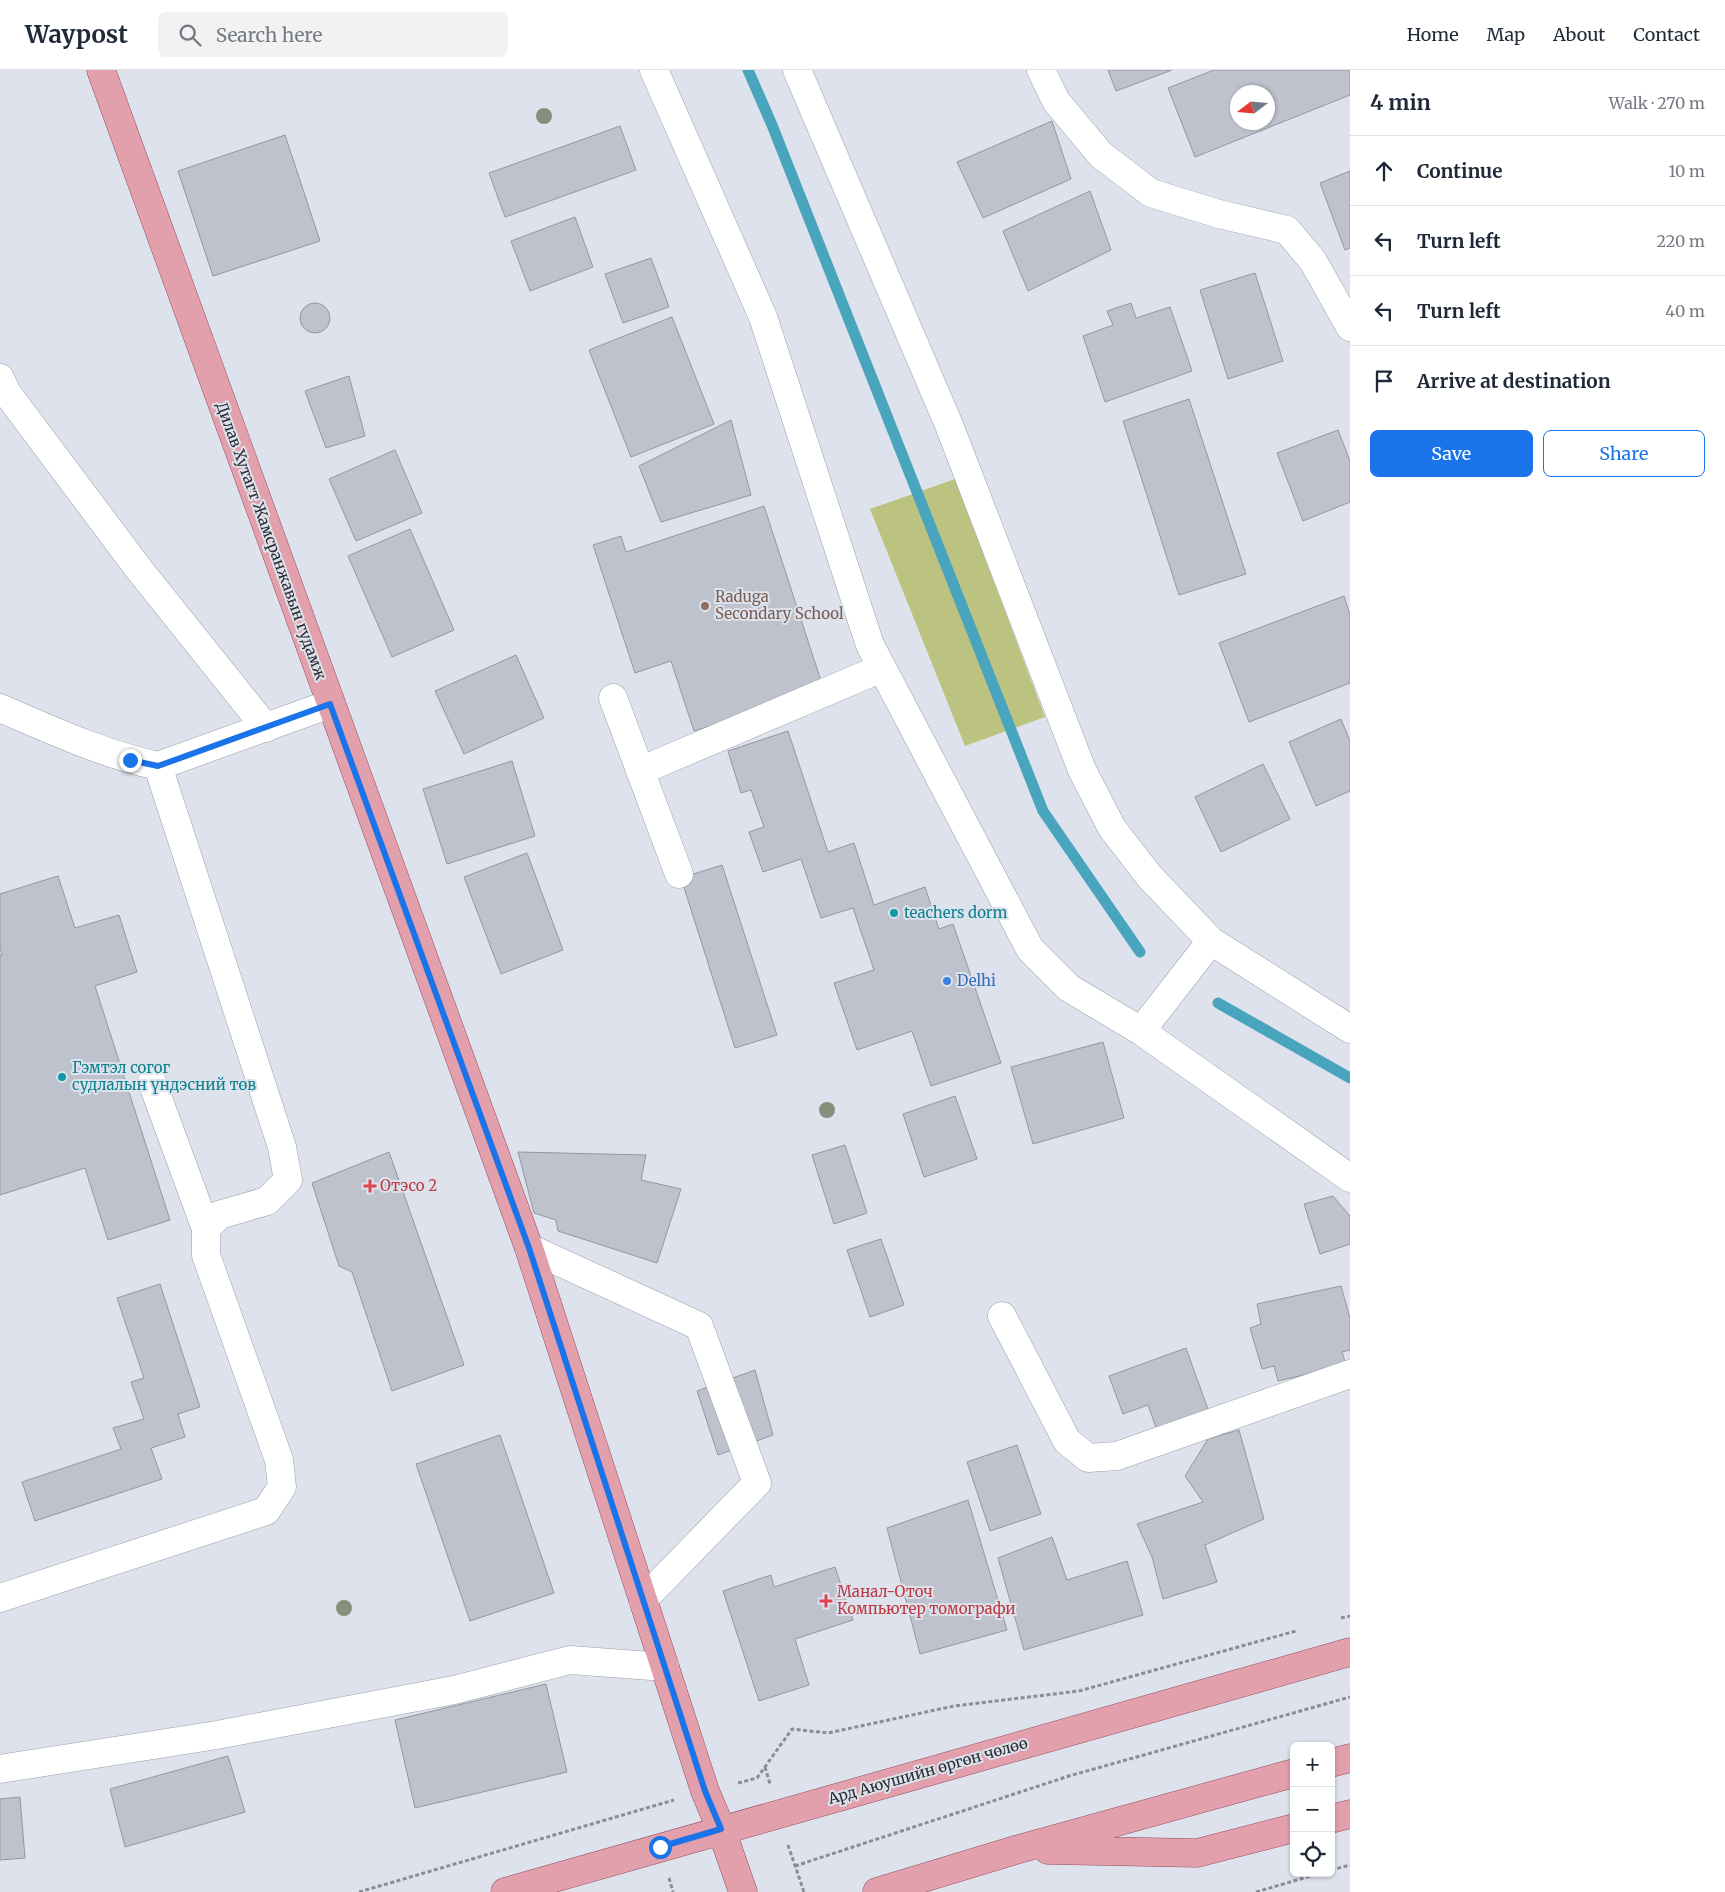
<!DOCTYPE html>
<meta charset="utf-8">
<style>
:root{--surface:#fff;--page:#f2f2f3;--text:#1f2937;--muted:#747a83;--line:#e0e1e3;--accent:#1a73e8}
body{margin:0;font-family:Merriweather,serif;background:var(--page);color:var(--text)}
.controls{position:absolute;right:15px;bottom:15px;display:grid;overflow:hidden;border-radius:8px;box-shadow:0 1px 4px #0004}
.controls button{width:45px;height:45px;display:grid;place-items:center;padding:0;border:0;border-bottom:1px solid var(--line);background:var(--surface);color:var(--text);font:25px sans-serif}
.compass{position:absolute;left:1230px;top:15px;width:45px;height:45px;border-radius:50%;background:var(--surface);box-shadow:0 1px 4px #0004;rotate:254deg}
.stop{position:absolute;width:15px;height:15px;margin:-11px;border:4px solid #1a73e8;border-radius:50%;background:#fff}
.stop.end{background:#1a73e8;border-color:#fff;box-shadow:0 1px 5px #0008}
.list{margin:0;padding:0;list-style:none}
h2{display:flex;justify-content:space-between;align-items:center;height:65px;margin:0;padding:0 20px;font-size:21px}
h2 small{font-size:16px;font-weight:400;color:var(--muted)}
.list li{display:grid;grid-template-columns:32px 1fr auto;gap:15px;align-items:center;box-sizing:border-box;height:70px;padding:0 20px;border-top:1px solid var(--line)}
.list b{display:block;font-size:19px;white-space:nowrap}
.list em{font-size:16px;font-style:normal;color:var(--muted)}
.actions{display:flex;gap:10px;padding:15px 20px}
.actions a{flex:1;padding:11px 0;border:1px solid var(--accent);border-radius:8px;text-align:center;font-size:18px;color:var(--accent)}
.actions .main{background:var(--accent);color:#fff}
.icon{flex:none;width:28px;height:28px;fill:none;stroke:currentColor;stroke-width:2;stroke-linecap:round;stroke-linejoin:round}
.map{position:relative;flex:none;width:1350px;height:1822px;overflow:hidden}
header{display:flex;align-items:center;gap:30px;box-sizing:border-box;height:70px;padding:0 25px;background:var(--surface);border-bottom:1px solid var(--line)}
header strong{font-size:24px}
nav{display:flex;gap:28px;margin-inline-start:auto;font-size:18px}
.search{width:350px;height:45px;background:var(--page);display:flex;align-items:center;gap:12px;box-sizing:border-box;padding:0 18px;border-radius:8px;color:var(--muted);font-size:19px}
main{display:flex}
aside{flex:1;background:var(--surface)}
.map>svg:first-child{display:block}
.green{fill:#bcc381}
.lines{fill:none;stroke-linecap:round;stroke-linejoin:round}
.stream{stroke:#49a4be;stroke-width:11}
.building{fill:#bec2cc;stroke:#9397a1;fill-rule:evenodd}
.minor-casing{stroke:#9b9fa9;stroke-width:29}
.major-casing{stroke:#954e5e;stroke-width:29}
.path{stroke:#8a8d94;stroke-width:3;stroke-dasharray:4 2.5;stroke-linecap:butt}
.minor{stroke:#fff;stroke-width:28}
.major{stroke:#e2a0ad;stroke-width:28}
.tree{fill:#898d7b}
.route{stroke:#1a73e8;stroke-width:6}
.education-dot{fill:#8d6e63;stroke:#dde2ec;stroke-width:2}
.culture-dot{fill:#0f9aa8;stroke:#dde2ec;stroke-width:2}
.shop-dot{fill:#3f7fe0;stroke:#dde2ec;stroke-width:2}
.health-dot{fill:#e0444e;stroke:#dde2ec;stroke-width:2}
.labels{text-anchor:middle;stroke-width:4;stroke-linejoin:round;paint-order:stroke}
.street-label{font-size:15px;fill:#292b2f;stroke:#dde2ec}
.education-label{font-size:15px;fill:#785e54;stroke:#dde2ec;text-anchor:start}
.culture-label{font-size:15px;fill:#0d838f;stroke:#dde2ec;text-anchor:start}
.shop-label{font-size:15px;fill:#366cbe;stroke:#dde2ec;text-anchor:start}
.health-label{font-size:15px;fill:#be3a42;stroke:#dde2ec;text-anchor:start}
</style>
<header>
<strong>Waypost</strong>
<div class="search"><svg class="icon" aria-label="search" viewBox="0 0 24 24"><circle cx="10" cy="10" r="6"/><path d="M15 15l6 6"/></svg>Search here</div>
<nav><a>Home</a><a>Map</a><a>About</a><a>Contact</a></nav>
</header>
<main>
<div class="map">
<svg width="1350" height="1822" viewBox="0 0 1350 1822">
<rect width="100%" height="100%" fill="#dde2ec"/>
<path class="green" d="M955,409L1045,647L965,676L870,439Z"/>
<g class="lines">
<path class="stream" d="M748,0L772,55L1043,741L1140,882
M1218,933L1350,1008"/>
</g>
<path class="building" d="M1108,0H1172L1116,21Z
M1214,0H1350V25L1195,87L1168,18ZM1238,22H1268V52H1238Z
M1052,51L1071,109L983,148L957,92Z
M620,56L636,100L505,147L489,103Z
M285,65L320,171L213,206L178,101Z
M1350,101V178L1345,180L1320,113Z
M1090,121L1111,180L1028,221L1003,161Z
M575,147L593,197L530,221L511,171Z
M651,188L669,237L623,253L605,204Z
M1255,203L1283,291L1228,309L1200,220Z
M1131,233L1136,248L1170,237L1192,301L1105,332L1083,266L1113,255L1107,241Z
M300 248a15 15 0 1 1 30 0a15 15 0 1 1-30 0Z
M672,247L714,354L631,387L589,280Z
M349,306L365,366L326,378L305,321Z
M1189,329L1246,504L1179,525L1123,351Z
M731,350L751,425L661,452L639,396Z
M1338,360L1350,391V432L1303,451L1277,383Z
M395,380L422,443L356,471L329,409Z
M764,436L824,620L694,661L671,591L635,603L593,475L621,466L626,482Z
M410,459L454,560L392,587L348,486Z
M1344,526L1350,545V613L1249,652L1219,573Z
M516,585L544,648L464,684L435,621Z
M1341,649L1350,671V721L1316,736L1289,672Z
M788,661L828,782L854,773L874,835L925,817L939,859L953,854L1001,993L931,1016L912,961L857,980L834,913L874,900L853,838L821,848L801,789L763,802L749,762L764,757L751,720L741,723L728,681Z
M512,691L535,766L447,794L423,719Z
M1263,694L1290,749L1221,782L1195,727Z
M527,783L563,880L501,904L464,807Z
M722,795L777,965L735,978L681,808Z
M58,806L75,858L119,845L137,902L95,916L170,1150L108,1170L85,1098L0,1125V885H2L0,877V824Z
M1103,972L1124,1048L1033,1074L1011,997Z
M955,1026L977,1089L924,1107L903,1044Z
M845,1075L867,1143L834,1154L812,1085Z
M389,1082L464,1295L392,1321L352,1202L339,1196L312,1113Z
M518,1082L646,1085L641,1110L681,1119L657,1193L558,1161L556,1150L534,1143Z
M1333,1126L1350,1146V1174L1320,1184L1304,1134Z
M881,1169L904,1235L870,1247L847,1180Z
M160,1214L200,1337L178,1344L185,1367L151,1378L162,1409L35,1451L22,1412L121,1379L113,1358L144,1349L131,1312L144,1308L117,1228Z
M1341,1216L1350,1248V1280L1342,1282L1346,1295L1278,1311L1274,1296L1262,1299L1250,1258L1261,1254L1257,1234Z
M1186,1278L1210,1345L1158,1363L1148,1335L1123,1344L1109,1306Z
M755,1300L773,1365L718,1385L697,1321Z
M1239,1360L1264,1449L1205,1475L1217,1512L1163,1529L1152,1487L1137,1454L1203,1432L1185,1406L1208,1369Z
M500,1365L554,1523L470,1551L416,1394Z
M1017,1375L1041,1444L990,1461L967,1392Z
M968,1430L1007,1560L920,1584L887,1458Z
M1052,1467L1067,1510L1127,1491L1143,1545L1024,1580L998,1488Z
M835,1497L853,1550L795,1569L809,1615L759,1631L723,1521L771,1505L774,1517Z
M546,1614L567,1702L415,1738L395,1650Z
M228,1686L245,1742L125,1777L110,1719Z
M20,1727L25,1788L0,1790V1729Z"/>
<g class="lines">
<g class="minor-casing">
<path id="minor" d="M654,0L763,247L870,575L1030,879L1069,918L1141,961L1350,1108
M797,0L949,355L1082,700L1112,758L1149,806L1211,871L1350,959
M1041,0L1056,31L1101,85L1151,123L1219,144L1287,160L1313,191L1350,257
M0,308L7,323L138,498L266,658
M613,628L679,804
M0,638C51,660 103,684 158,696L330,634
M640,701L882,598
M1141,961L1211,871
M152,1012L206,1159
M529,1178L699,1256L757,1413L643,1530
M1002,1246L1067,1371L1088,1388L1117,1386L1350,1304
M0,1528L266,1441L282,1417L279,1390L206,1185V1159L219,1145L267,1131L288,1110L282,1077L158,696
M0,1699L217,1665L454,1620L570,1590L665,1597"/>
</g>
<g class="major-casing">
<path id="major" d="M101,0L529,1178L705,1721L721,1759L743,1822
M1331,1693L1350,1688
M1331,1749L1350,1744
M1048,1780L1197,1783L1294,1758
M505,1822L1350,1582
M877,1822L1019,1779L1294,1703"/>
</g>
<path class="path" d="M1341,1548L1350,1546
M765,1697L770,1714
M738,1713L757,1708L792,1659L828,1663L954,1636L1079,1621L1296,1561
M788,1775L804,1822
M795,1796L1069,1706L1350,1627
M1331,1800L1350,1795
M669,1808L673,1822
M359,1822L674,1730
M1256,1822L1321,1803"/>
<use href="#minor" class="minor"/>
<use href="#major" class="major"/>
</g>
<g class="tree">
<circle cx="544" cy="46" r="8"/>
<circle cx="827" cy="1040" r="8"/>
<circle cx="344" cy="1538" r="8"/>
</g>
<g class="lines">
<path class="route" d="M130,690L158,696L330,634L529,1178L705,1721L721,1759L660,1777"/>
</g>
<circle class="education-dot" cx="705" cy="536" r="5"/>
<g class="culture-dot">
<circle cx="894" cy="843" r="5"/>
<circle cx="62" cy="1007" r="5"/>
</g>
<circle class="shop-dot" cx="947" cy="911" r="5"/>
<g class="health-dot">
<path d="M367.5 1108.5h5v5h5v5h-5v5h-5v-5h-5v-5h5z"/>
<path d="M823.5 1523.5h5v5h5v5h-5v5h-5v-5h-5v-5h5z"/>
</g>
<g class="labels">
<g class="street-label">
<text transform="translate(271 471) rotate(70)" y="5">Дилав Хутагт Жамсранжавын гудамж</text>
<text transform="translate(928 1701) rotate(-16)" y="5">Ард Аюушийн өргөн чөлөө</text>
</g>
<g class="education-label">
<text x="715" y="532">Raduga<tspan x="715" dy="17">Secondary School</tspan></text>
</g>
<g class="culture-label">
<text x="904" y="848">teachers dorm</text>
<text x="72" y="1003">Гэмтэл согог<tspan x="72" dy="17">судлалын үндэсний төв</tspan></text>
</g>
<g class="shop-label">
<text x="957" y="916">Delhi</text>
</g>
<g class="health-label">
<text x="380" y="1121">Отэсо 2</text>
<text x="837" y="1527">Манал-Оточ<tspan x="837" dy="17">Компьютер томографи</tspan></text>
</g>
</g>
</svg>
<div class="controls">
<button>+</button>
<button>−</button>
<button><svg class="icon" aria-label="locate" viewBox="0 0 24 24"><circle cx="12" cy="12" r="6"/><path d="M12 2v4M12 18v4M2 12h4M18 12h4"/></svg></button>
</div>
<svg class="compass" viewBox="-18 -18 36 36"><path d="M0-13l5 13h-10z" fill="#e53935"/><path d="M0 13l5-13h-10z" fill="#747a83"/></svg>
<div class="stop" style="left:660px;top:1777px"></div>
<div class="stop end" style="left:130px;top:690px"></div>
</div>
<aside>
<h2>4 min<small>Walk · 270 m</small></h2>
<ul class="list">
<li><svg class="icon" aria-label="ahead" viewBox="0 0 24 24"><path d="M12 20V5M6 11l6-6 6 6"/></svg><div><b>Continue</b></div><em>10 m</em></li>
<li><svg class="icon" aria-label="left" viewBox="0 0 24 24"><path d="M17 20v-9H6M10 6l-5 5 5 5"/></svg><div><b>Turn left</b></div><em>220 m</em></li>
<li><svg class="icon" aria-label="left" viewBox="0 0 24 24"><path d="M17 20v-9H6M10 6l-5 5 5 5"/></svg><div><b>Turn left</b></div><em>40 m</em></li>
<li><svg class="icon" aria-label="arrive" viewBox="0 0 24 24"><path d="M6 21V4h12l-3 4 3 4H6"/></svg><div><b>Arrive at destination</b></div></li>
</ul>
<div class="actions"><a class="main">Save</a><a>Share</a></div>
</aside>
</main>
